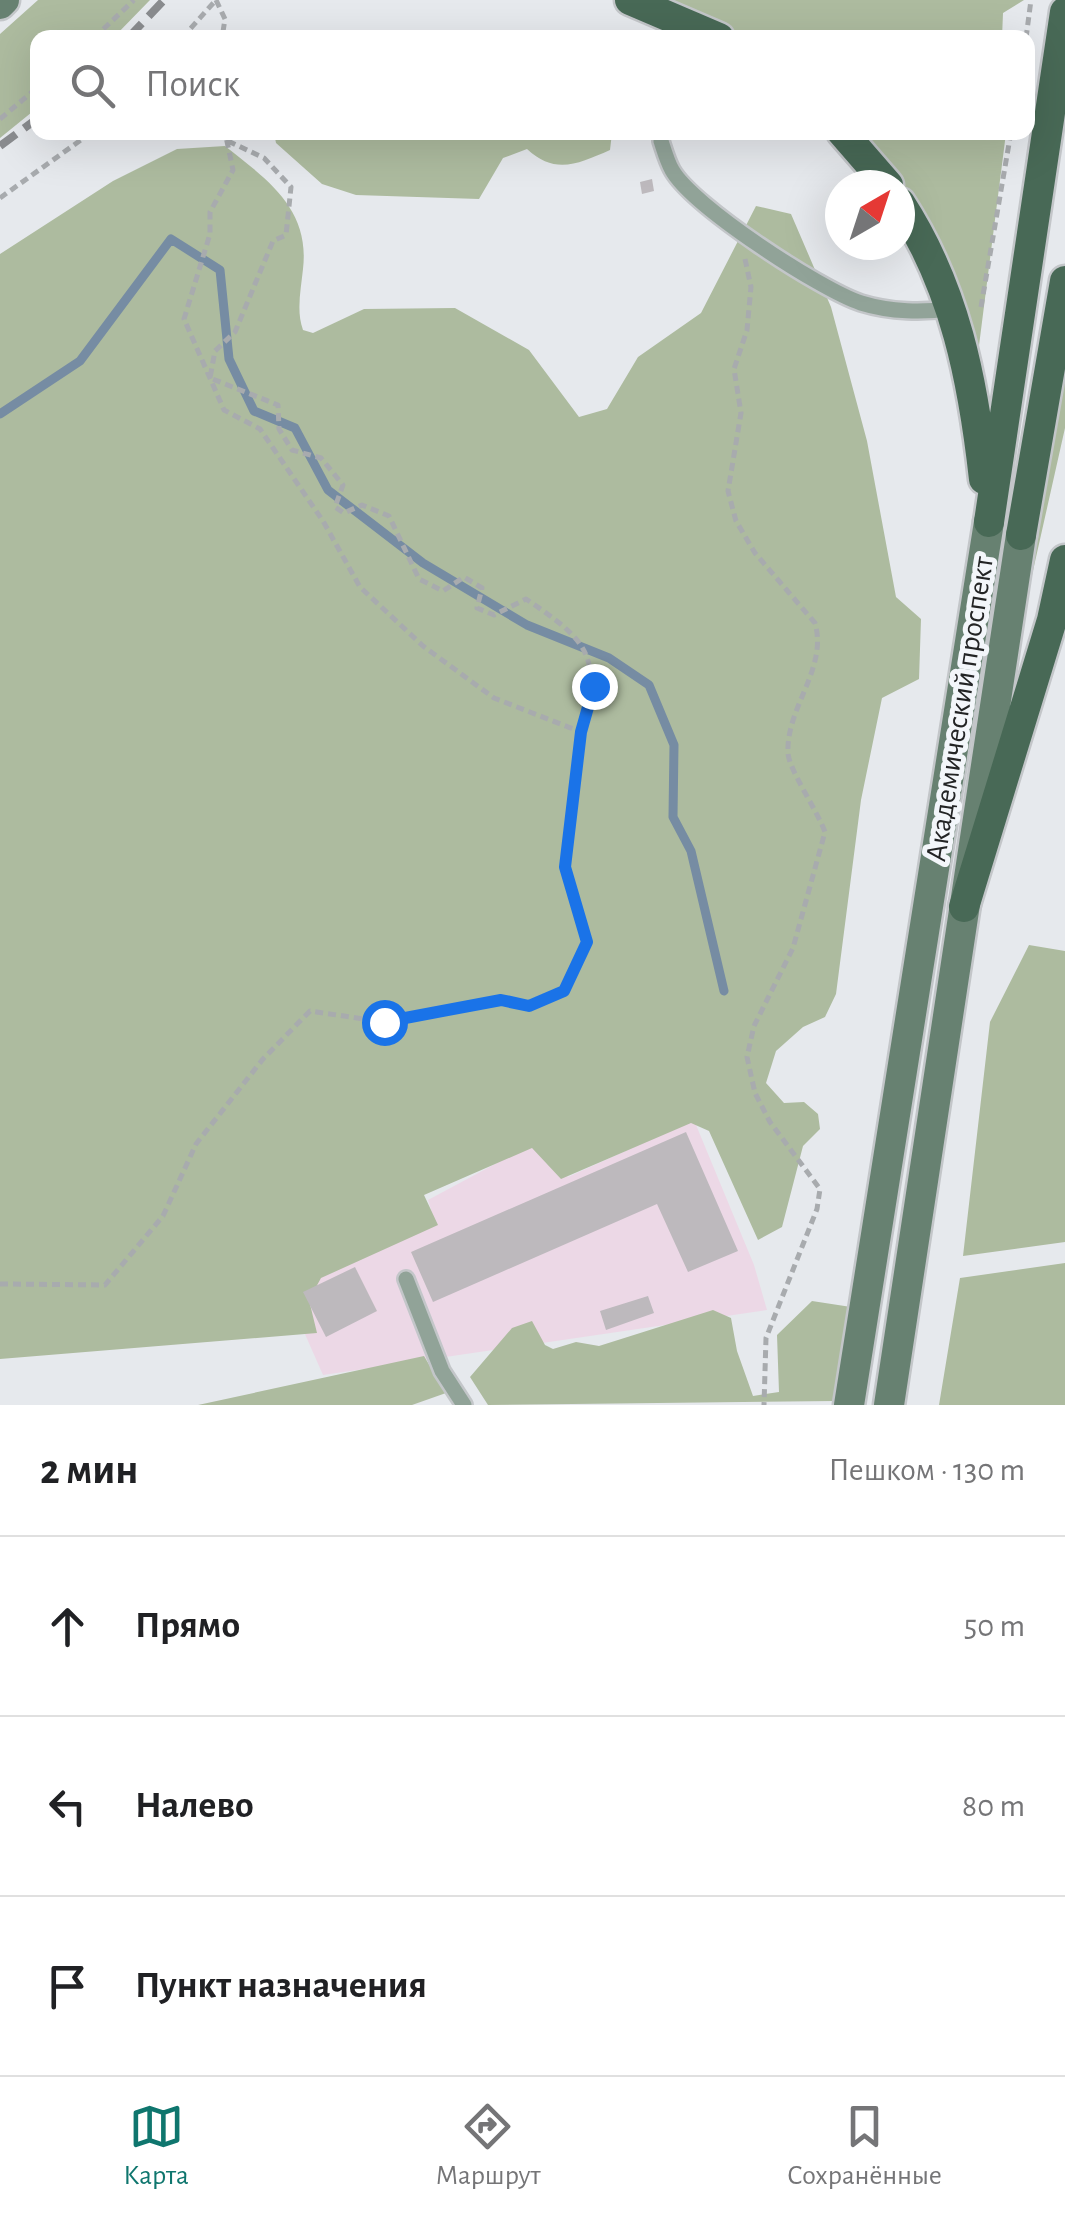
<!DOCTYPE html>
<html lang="ru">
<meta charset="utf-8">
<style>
:root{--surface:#fff;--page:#f2f2f2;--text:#202124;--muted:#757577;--line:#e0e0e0;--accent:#0f766e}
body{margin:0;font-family:"Alegreya Sans",sans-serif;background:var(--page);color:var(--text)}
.compass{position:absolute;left:825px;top:170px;width:90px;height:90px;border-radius:50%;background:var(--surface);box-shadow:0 10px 40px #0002;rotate:39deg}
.stop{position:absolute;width:30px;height:30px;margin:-22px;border:8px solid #1a73e8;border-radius:50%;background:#fff}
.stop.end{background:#1a73e8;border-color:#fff;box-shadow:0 2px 10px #0008}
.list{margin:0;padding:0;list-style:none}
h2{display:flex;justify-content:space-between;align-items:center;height:130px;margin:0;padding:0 40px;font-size:42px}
h2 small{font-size:32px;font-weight:400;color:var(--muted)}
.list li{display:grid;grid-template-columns:65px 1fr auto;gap:30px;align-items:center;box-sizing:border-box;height:180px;padding:0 40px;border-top:2px solid var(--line)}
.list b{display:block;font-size:38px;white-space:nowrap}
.list em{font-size:32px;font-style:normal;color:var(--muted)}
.icon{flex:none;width:55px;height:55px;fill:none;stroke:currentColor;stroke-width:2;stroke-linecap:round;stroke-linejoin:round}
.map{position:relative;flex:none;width:1065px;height:1405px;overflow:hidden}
.search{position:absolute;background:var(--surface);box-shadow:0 10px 40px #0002;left:30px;right:30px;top:30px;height:110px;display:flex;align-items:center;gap:25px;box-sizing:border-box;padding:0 35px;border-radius:20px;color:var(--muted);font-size:38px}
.sheet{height:670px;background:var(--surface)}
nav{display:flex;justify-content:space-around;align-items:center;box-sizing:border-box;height:140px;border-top:2px solid var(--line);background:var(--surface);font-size:28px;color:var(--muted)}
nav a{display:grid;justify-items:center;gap:5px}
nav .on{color:var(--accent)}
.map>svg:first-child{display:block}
.industrial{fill:#ecd8e6}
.green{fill:#adbb9f}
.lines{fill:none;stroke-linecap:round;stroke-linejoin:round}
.stream{stroke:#768ca3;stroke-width:9}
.building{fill:#bdb9bd}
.lane-casing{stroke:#c3c6c9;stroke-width:20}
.secondary-casing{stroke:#c3c6c9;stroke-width:35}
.primary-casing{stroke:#c3c6c9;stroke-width:35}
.path{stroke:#a8abae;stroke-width:5;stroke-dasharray:8 5;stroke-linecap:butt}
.lane{stroke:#91a398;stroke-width:15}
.secondary{stroke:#678171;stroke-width:30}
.primary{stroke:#486956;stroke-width:30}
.rail{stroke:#8a8c8f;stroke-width:8;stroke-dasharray:20 10;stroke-linecap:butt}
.route{stroke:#1a73e8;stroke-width:12}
.labels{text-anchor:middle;stroke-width:10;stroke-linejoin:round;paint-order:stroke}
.street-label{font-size:30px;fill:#232425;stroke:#f3f6fa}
</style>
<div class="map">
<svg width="1065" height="1405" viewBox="0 0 1065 1405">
<rect width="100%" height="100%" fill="#e6e9ed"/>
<path class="industrial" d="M694,1120L754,1265L767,1310L323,1375L286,1291L433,1216L428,1200L542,1139L568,1177Z"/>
<path class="green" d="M38,0H150L114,37L38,38L37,108L0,138V34Z
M656,0H1024L1003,13L1002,38L720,37Z
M274,133V132L612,133L610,150C578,164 555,175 527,149L503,158L479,199L356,195L322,184L276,143Z
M841,133H1006L974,385L923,242Z
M225,146C268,180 310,209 303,269C301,289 296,311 303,330L313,333L364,309L455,308L529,350L579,417L607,409L638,357L701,313L756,206L791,214L831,307L867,441L896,597L921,619L919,679L882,698L861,800L836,994L825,1017L803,1027L776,1051L766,1083L784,1103L804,1102L818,1114L820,1129L803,1146L782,1227L758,1240L709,1131L691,1123L561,1179L532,1148L424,1195L438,1225L321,1278L309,1300L317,1333L0,1359V254L113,181L177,149Z
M1065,330V428L1019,633Z
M1029,945L1065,951V1242L963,1256L990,1022Z
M1065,1263V1405H939L960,1278Z
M812,1301L851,1307L835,1401L488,1405L470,1377L512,1328L532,1321L545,1345L553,1349L576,1342L599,1346L713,1310L731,1318L737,1351L753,1396L779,1392L777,1335Z
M424,1356L446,1393L412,1405H198Z"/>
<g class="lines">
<path class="stream" d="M0,414L80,361L171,239L220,270L229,359L254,411L295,428L328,490L423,563L527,625L609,658L649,685L674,745L673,817L691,851L724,991"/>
</g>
<path class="building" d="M652,179L654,191L642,194L640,182Z
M686,1132L738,1251L688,1272L657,1204L433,1302L411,1252Z
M355,1267L377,1311L326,1337L303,1292Z
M648,1296L654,1313L606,1330L600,1311Z"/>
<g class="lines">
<g class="lane-casing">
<path id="lane" d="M661,141C664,150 667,161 672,170C692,206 821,290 861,303C890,312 924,313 953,308
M406,1279L442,1371L464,1405"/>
</g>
<g class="secondary-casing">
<path id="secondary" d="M0,4L4,0
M849,1405L989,522
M889,1405L1021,535"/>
</g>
<g class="primary-casing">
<path id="primary" d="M630,0L719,38
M842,132L888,185
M900,203C955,288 973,380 984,479
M989,522L1065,12
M1021,535L1065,281
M964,907L1052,620L1065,560"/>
</g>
<path class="path" d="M216,0L225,19L222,38
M94,38L134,0
M182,38L216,0
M1026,38L1031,0
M0,119L38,87
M228,141L264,158L291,187L286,235L273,241L235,332L215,351L210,378L278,405L279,429L292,450L321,458L343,485L335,507L344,513L362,505L389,516L419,579L443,591L464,577L482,588L477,608L494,615L526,599C588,641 603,656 581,732
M0,198L92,132
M745,259L751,287L747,330L734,369L741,413L728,491L736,521L755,553L815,623C828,669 786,707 788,753C789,770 817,810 825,832L793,948L754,1026L747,1057L755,1093L770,1122L820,1189L817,1209L766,1338L764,1405
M981,307L1011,132
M0,1284L105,1285L163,1216L196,1144L263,1059L310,1011L384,1022L501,1000L529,1006L564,991L587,942L565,867L581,732L494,698L423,646L360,587L323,521L260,429L224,410L184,319L210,234V212L233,170L225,132"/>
<use href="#lane" class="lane"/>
<use href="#secondary" class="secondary"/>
<use href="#primary" class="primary"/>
<path class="rail" d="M128,38L164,0
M0,146L38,118"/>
</g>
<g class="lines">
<path class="route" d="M384,1022L501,1000L529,1006L564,991L587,942L565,867L581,732L594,686"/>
</g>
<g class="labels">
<g class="street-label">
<text transform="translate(959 709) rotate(-81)" y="10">Академический проспект</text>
</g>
</g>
</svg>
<svg class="compass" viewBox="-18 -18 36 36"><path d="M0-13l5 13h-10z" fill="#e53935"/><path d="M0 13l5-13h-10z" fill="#757577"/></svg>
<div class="stop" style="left:384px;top:1022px"></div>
<div class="stop end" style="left:594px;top:686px"></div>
<div class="search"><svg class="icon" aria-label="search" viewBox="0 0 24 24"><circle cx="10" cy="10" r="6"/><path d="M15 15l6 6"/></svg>Поиск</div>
</div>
<section class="sheet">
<h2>2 мин<small>Пешком · 130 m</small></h2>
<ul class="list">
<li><svg class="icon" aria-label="ahead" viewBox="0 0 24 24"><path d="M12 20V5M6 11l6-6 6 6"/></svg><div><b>Прямо</b></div><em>50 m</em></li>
<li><svg class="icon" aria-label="left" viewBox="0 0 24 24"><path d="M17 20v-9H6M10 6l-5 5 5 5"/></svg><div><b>Налево</b></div><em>80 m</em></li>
<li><svg class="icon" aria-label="arrive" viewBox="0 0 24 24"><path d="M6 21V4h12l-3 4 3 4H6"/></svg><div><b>Пункт назначения</b></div></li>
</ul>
</section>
<nav>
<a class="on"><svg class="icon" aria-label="map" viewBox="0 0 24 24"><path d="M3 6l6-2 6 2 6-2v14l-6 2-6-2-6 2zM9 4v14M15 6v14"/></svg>Карта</a>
<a><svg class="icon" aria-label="directions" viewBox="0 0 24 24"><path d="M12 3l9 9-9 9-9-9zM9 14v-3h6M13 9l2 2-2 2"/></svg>Маршрут</a>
<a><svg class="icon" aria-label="saved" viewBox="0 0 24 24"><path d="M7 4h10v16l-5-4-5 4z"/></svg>Сохранённые</a>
</nav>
